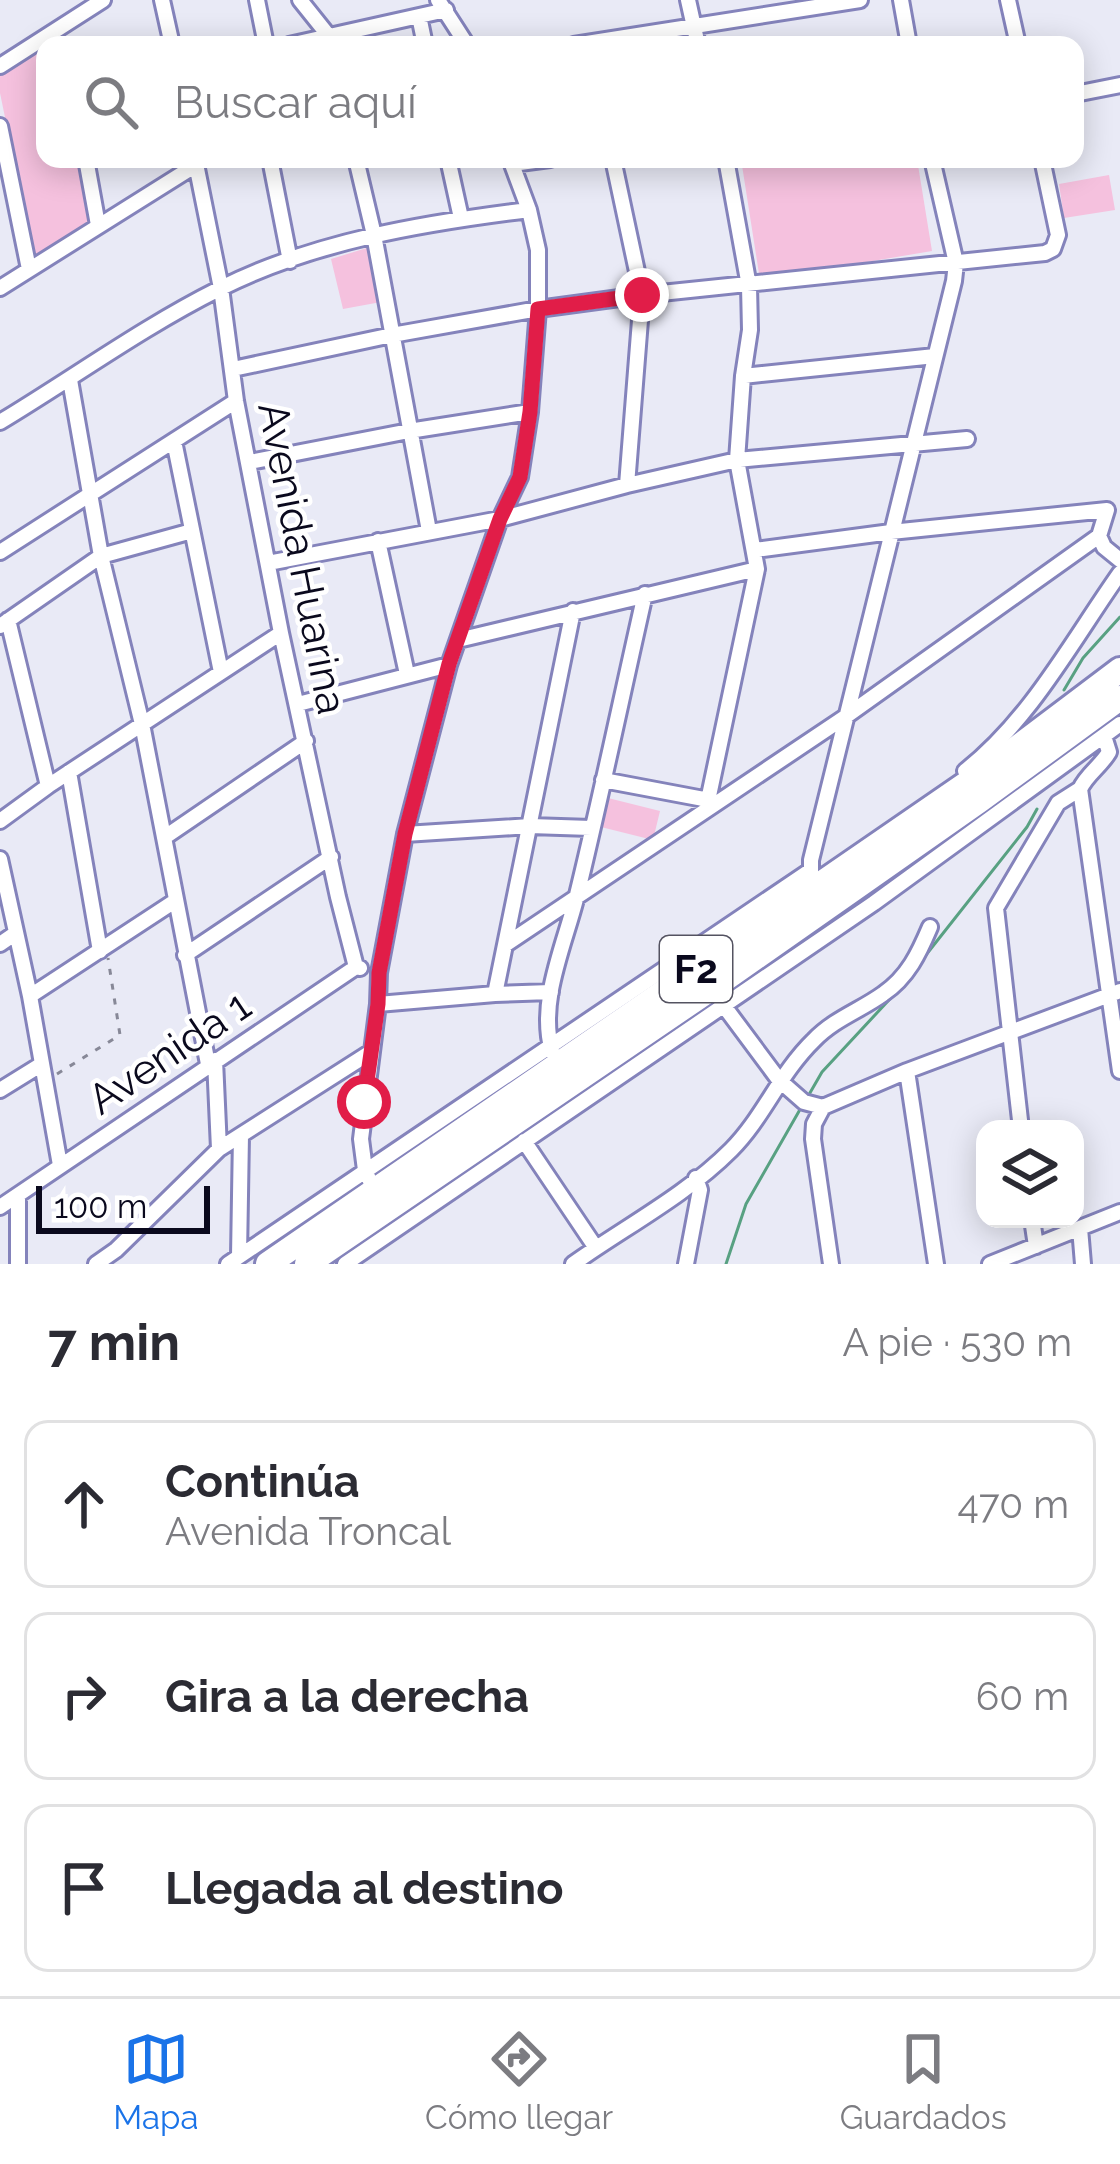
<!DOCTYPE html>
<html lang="es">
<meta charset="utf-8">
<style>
:root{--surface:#fff;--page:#f2f2f3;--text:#2b2b33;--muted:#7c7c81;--line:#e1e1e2;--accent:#1a73e8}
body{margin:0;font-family:Raleway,sans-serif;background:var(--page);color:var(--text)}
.controls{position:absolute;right:36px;bottom:36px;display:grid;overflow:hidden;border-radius:24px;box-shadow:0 6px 30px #0003}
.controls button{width:108px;height:108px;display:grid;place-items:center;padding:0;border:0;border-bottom:3px solid var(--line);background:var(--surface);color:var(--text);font:60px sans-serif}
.scale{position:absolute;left:36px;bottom:30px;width:174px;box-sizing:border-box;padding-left:12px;border:6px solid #0a091d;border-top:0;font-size:33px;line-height:42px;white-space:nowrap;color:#0a091d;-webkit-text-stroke:9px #fff;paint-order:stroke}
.stop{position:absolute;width:36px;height:36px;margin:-27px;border:9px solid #e11d48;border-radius:50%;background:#fff}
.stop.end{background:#e11d48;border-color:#fff;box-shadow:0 3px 12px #0008}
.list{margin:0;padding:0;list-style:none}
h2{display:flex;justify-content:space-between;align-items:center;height:156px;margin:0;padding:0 48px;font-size:51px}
h2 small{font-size:39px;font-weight:400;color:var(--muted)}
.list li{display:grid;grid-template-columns:78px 1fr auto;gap:36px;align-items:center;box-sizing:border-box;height:168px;margin:0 24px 24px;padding:0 24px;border:3px solid var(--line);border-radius:24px}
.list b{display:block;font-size:45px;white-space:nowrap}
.list p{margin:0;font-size:39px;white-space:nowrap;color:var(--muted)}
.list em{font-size:39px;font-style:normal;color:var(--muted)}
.icon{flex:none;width:66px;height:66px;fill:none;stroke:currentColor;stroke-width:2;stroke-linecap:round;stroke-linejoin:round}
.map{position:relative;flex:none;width:1120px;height:1264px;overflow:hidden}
.search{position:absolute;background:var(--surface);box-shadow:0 6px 30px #0003;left:36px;right:36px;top:36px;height:132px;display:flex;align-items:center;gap:30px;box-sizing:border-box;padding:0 42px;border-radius:24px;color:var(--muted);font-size:45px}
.sheet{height:732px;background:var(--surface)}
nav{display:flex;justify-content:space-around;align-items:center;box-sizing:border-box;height:168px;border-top:3px solid var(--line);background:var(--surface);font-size:33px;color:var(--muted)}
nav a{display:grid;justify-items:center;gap:6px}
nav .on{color:var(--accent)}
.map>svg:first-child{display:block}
.green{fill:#f5c1de}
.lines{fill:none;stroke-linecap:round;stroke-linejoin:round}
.stream{stroke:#58a182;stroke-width:3}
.street-casing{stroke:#8483bb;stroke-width:20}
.highway-casing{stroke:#8483bb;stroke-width:30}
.path{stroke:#878897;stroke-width:3;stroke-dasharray:6 9;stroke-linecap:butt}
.street{stroke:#fff;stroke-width:14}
.highway{stroke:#fff;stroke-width:24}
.route{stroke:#e11d48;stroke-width:15}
.labels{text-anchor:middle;stroke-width:9;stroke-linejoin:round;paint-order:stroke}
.shield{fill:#fff;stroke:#545361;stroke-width:3}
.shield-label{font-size:39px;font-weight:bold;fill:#0a091d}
.street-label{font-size:42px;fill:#0a091d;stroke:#fff}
</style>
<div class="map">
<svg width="1120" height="1264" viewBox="0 0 1120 1264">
<rect width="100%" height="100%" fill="#e9eaf6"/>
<path class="green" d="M45,46V159H81L93,222L34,258L0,93V72Z
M741,159H917L932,251L760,280Z
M1109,175L1115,210L1064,218L1059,184Z
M370,247L381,302L343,309L331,259Z
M608,798L660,811L653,840L601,827Z"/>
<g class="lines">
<path class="stream" d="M1064,690L1083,658L1120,617
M918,965L1027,827L1037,809
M807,1098L822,1072L901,987
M726,1264L746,1204L802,1106"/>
<g class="street-casing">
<path id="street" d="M162,0L172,45
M257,0L266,45
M300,0L332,40
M438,0L467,45
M688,0L698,45
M901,0L909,45
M1008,0L1018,45
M419,16L425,45
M289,45L446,10
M574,45L860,0
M0,66L103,0
M1075,94L1120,85
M0,126L29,269
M86,159L98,225
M195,159L221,288L236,401L281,633L338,897L356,967
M270,159L290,261
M356,159L374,235L429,531
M448,159L461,218
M613,159L642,295L627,485
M512,164L550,159
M0,288L196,165
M233,369L392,335L538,309L642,295L1045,253L1053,249L1058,235L1042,159
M743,376L935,356
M70,380L101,556L142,724L208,1064
M0,422C73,378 143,327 219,289C314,241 424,223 529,210
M174,441L221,672
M250,462L409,431L530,412
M378,541L407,674
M755,550L891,532L1107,510L1099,536L1104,547L1120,560
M0,552L236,401
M268,563L500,519L627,485L737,460L967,439
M8,620L48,786
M0,626L101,556L192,531
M458,640L757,569
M298,704L449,665
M1104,736L1109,752C1101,766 1087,774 1080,789L1120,1071
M965,771C1031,719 1072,641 1120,573
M69,772L100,951
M603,780L709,800
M706,810L757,569L737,460L743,376L750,330L749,286L726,159
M0,821L48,786L281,633
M405,834L530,826L591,828
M165,837L306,741
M0,859L30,996L60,1165
M818,885L811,874V860L954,281L956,263L932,159
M0,944L16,933
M505,945L845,717L1099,536
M185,955L331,857
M495,994L573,611
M30,996L175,901
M721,1002L779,1080L804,1102L823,1107L907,1071L1120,991
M378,1004L495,994L551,992
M552,1051C538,1002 564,946 576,899C601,797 622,695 645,594
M215,1060L219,1149
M907,1071L936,1264
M0,1090L42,1064
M823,1107L814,1124L813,1139L831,1264
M1021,1129L996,908L1058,803L1080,789
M524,1141L596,1248
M374,1190L365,1170L361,1139L378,1004L379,973L405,834L449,665L500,519L520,477L530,412L538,309V250L529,210L510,159
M18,1195V1264
M0,1207L356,967L360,968
M1032,1219L1036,1246
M1080,1228L1083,1264
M239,1256L241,1135
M96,1264L116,1250L219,1149L371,1052
M228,1264L811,870
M345,1264L874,903L1120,724
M573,1264C625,1227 685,1196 731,1150C764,1117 779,1074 814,1040C834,1019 861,1010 883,994C908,977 919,953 930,927
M686,1264L700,1190L696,1178
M990,1264L1120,1212"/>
</g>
<g class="highway-casing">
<path id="highway" d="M268,1264L1001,760L1120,670
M307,1264L712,988L979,801L1120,698"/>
</g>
<path class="path" d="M57,1074L120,1035L108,958"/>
<use href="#street" class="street"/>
<use href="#highway" class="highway"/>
</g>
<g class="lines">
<path class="route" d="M364,1102L378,1004L379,973L405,834L449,664L500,519L520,477L530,412L538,309L642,295"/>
</g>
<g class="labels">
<rect class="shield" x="660" y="936" width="72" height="66" rx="9"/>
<g class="shield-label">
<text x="696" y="983">F2</text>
</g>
<g class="street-label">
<text transform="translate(303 558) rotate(79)" y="15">Avenida Huarina</text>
<text transform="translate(169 1052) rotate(-34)" y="15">Avenida 1</text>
</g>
</g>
</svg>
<div class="controls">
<button><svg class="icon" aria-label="layers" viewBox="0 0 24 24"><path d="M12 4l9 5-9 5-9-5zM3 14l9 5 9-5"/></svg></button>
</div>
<div class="scale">100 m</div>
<div class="stop" style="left:364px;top:1102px"></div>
<div class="stop end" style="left:642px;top:295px"></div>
<div class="search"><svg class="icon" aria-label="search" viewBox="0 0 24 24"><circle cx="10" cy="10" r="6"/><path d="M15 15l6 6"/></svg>Buscar aquí</div>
</div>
<section class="sheet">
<h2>7 min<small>A pie · 530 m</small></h2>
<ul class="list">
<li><svg class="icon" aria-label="ahead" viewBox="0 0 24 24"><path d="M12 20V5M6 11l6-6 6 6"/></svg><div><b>Continúa</b><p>Avenida Troncal</p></div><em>470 m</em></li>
<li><svg class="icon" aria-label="right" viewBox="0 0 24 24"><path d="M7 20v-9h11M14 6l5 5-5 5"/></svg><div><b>Gira a la derecha</b></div><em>60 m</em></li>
<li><svg class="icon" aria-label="arrive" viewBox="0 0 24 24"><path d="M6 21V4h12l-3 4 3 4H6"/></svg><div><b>Llegada al destino</b></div></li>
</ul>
</section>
<nav>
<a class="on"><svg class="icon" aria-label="map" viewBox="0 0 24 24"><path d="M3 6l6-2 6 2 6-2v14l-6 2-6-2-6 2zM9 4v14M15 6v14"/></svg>Mapa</a>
<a><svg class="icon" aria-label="directions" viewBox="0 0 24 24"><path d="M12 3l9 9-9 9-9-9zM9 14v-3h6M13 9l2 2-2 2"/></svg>Cómo llegar</a>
<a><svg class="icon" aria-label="saved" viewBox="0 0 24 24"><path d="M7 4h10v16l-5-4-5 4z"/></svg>Guardados</a>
</nav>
